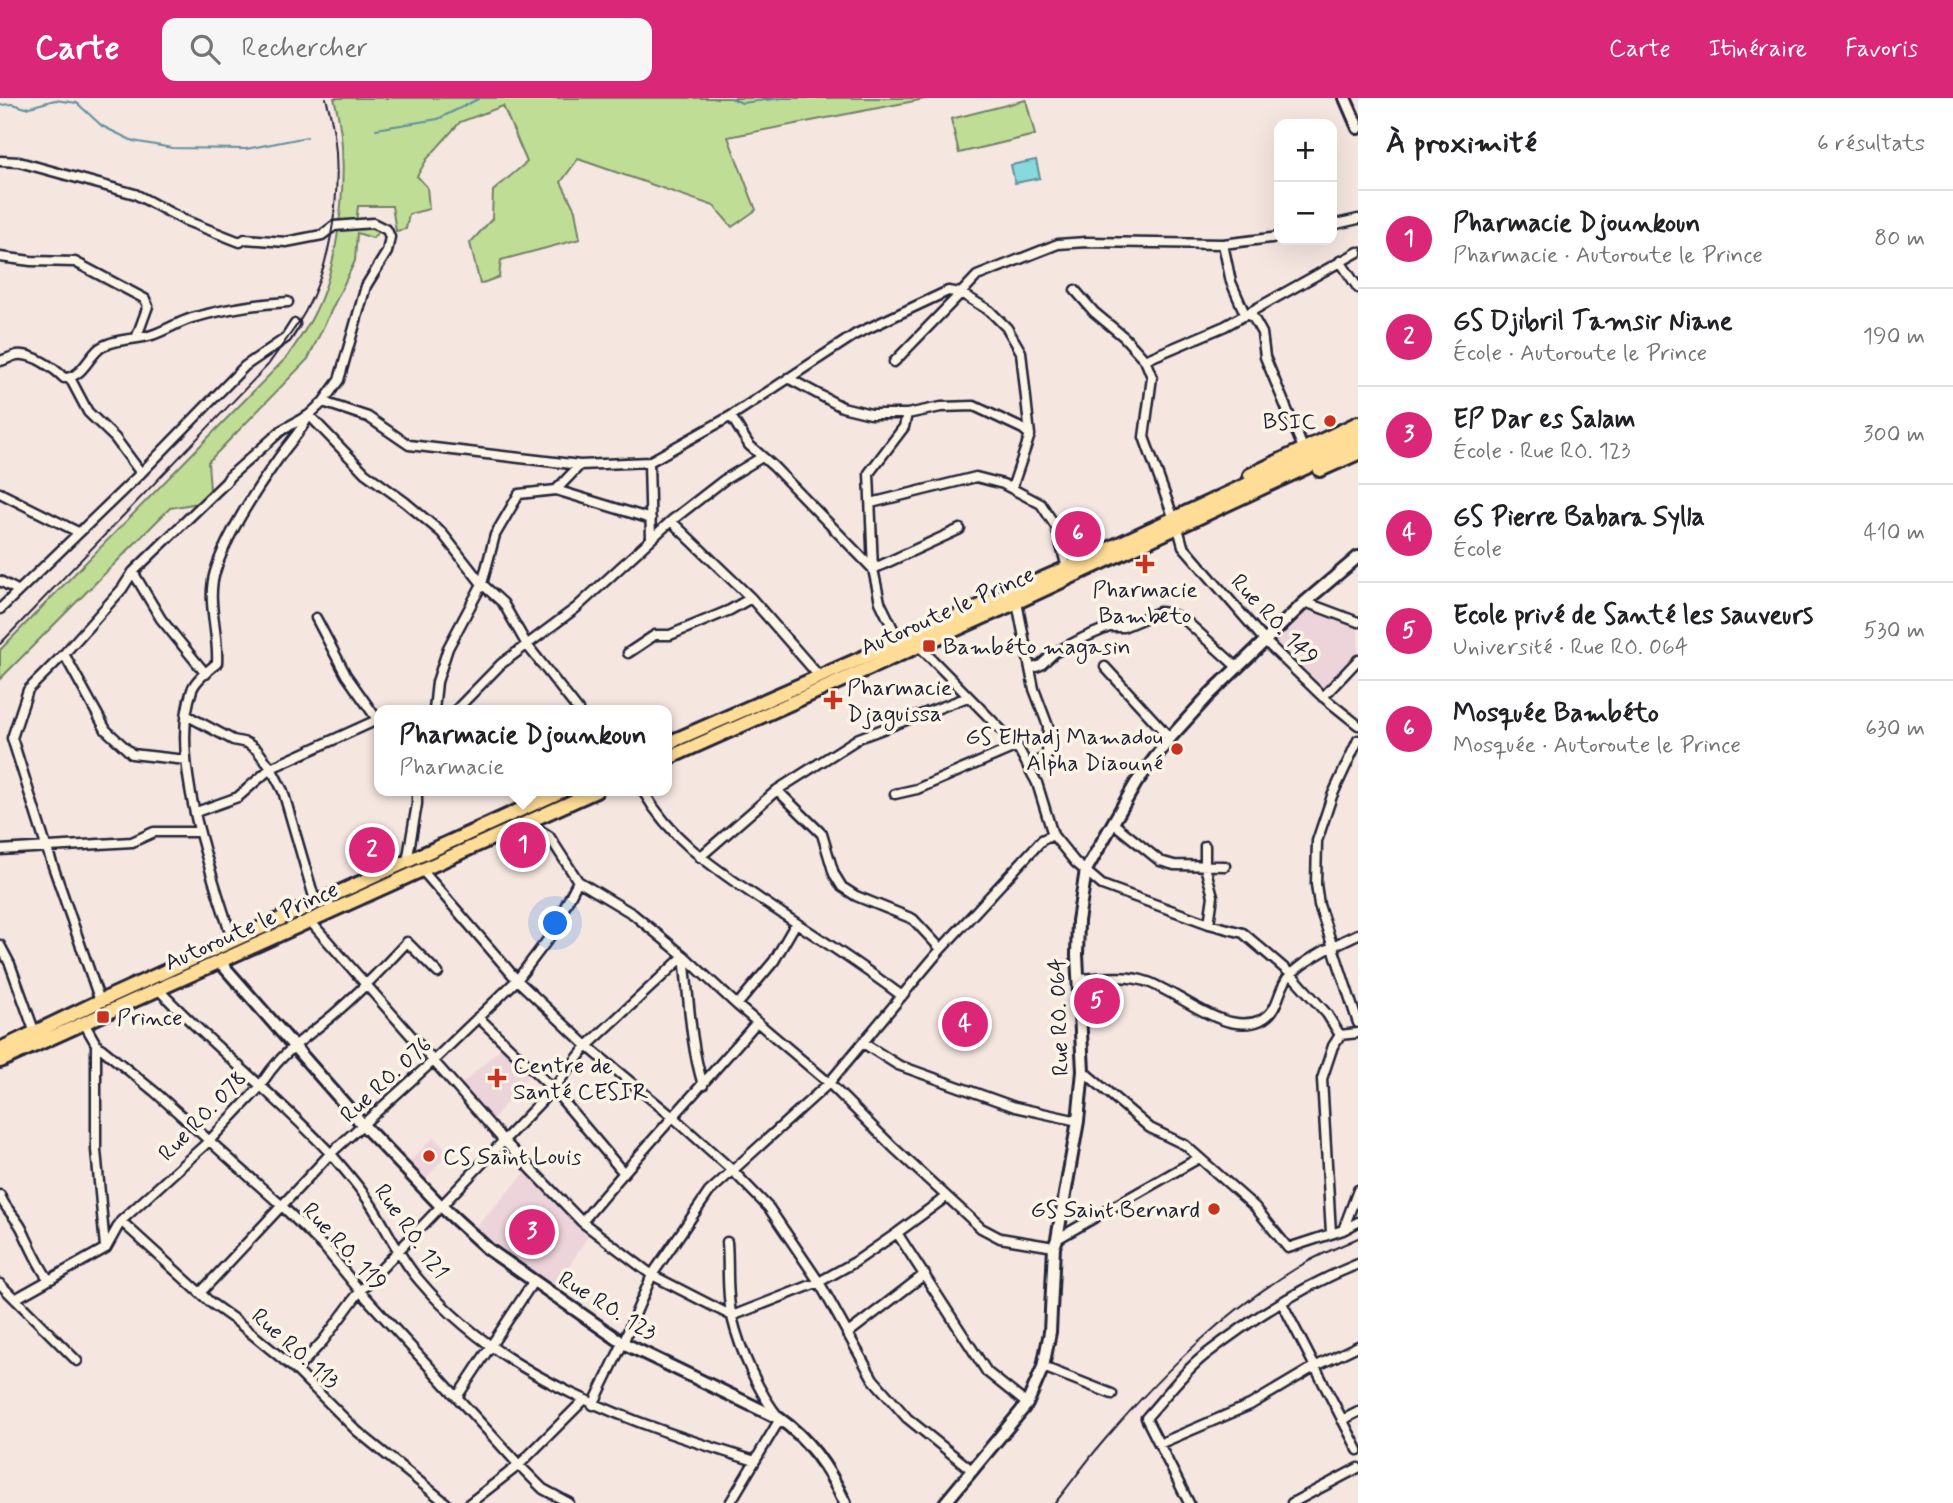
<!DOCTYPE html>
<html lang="fr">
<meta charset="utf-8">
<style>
:root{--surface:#fff;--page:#f6f6f6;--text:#202124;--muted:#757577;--line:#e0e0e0;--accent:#db2777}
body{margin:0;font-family:Mynerve,sans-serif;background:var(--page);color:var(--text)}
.controls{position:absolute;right:21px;top:21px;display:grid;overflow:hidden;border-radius:14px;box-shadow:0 7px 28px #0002}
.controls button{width:63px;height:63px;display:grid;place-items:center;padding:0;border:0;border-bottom:2px solid var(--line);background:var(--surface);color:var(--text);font:35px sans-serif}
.you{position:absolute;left:556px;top:826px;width:24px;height:24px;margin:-18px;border:5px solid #fff;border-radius:50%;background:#1a73e8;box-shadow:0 0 0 10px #1a73e833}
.badge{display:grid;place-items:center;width:46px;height:46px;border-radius:50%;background:var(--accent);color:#fff;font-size:23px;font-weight:700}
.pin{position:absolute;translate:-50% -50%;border:4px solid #fff;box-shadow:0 2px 7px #0006}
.popup{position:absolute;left:374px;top:607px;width:298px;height:91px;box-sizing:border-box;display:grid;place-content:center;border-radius:14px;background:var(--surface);filter:drop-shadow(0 2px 5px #0005);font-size:23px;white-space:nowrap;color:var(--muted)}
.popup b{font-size:26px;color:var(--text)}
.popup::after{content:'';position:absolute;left:50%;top:100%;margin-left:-14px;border:14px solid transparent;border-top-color:var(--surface)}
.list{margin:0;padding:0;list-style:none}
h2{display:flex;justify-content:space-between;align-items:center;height:91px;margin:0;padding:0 28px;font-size:30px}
h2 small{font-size:23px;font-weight:400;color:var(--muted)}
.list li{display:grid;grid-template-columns:46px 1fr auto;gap:21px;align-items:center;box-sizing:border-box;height:98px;padding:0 28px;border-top:2px solid var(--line)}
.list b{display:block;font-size:26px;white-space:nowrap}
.list p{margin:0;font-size:23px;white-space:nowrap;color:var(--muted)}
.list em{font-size:23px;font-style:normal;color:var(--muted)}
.icon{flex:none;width:38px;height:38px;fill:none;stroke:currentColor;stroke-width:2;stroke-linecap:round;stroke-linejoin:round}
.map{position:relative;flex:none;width:1358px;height:1405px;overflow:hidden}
header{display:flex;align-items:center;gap:42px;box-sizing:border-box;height:98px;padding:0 35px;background:var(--accent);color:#fff}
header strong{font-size:33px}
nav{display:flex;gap:38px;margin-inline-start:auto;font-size:24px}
.search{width:490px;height:63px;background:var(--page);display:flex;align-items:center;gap:18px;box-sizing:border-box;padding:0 24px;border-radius:14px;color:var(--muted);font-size:26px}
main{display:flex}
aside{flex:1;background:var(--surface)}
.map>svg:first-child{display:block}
.built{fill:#edd4da}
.green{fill:#c0dd95;stroke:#718068;stroke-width:2}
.water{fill:#87d9de;stroke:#5f909d;stroke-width:2}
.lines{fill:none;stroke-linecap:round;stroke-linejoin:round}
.stream{stroke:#5f909d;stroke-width:2}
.street-casing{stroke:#22223b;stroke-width:13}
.secondary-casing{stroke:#22223b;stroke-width:16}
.primary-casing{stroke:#22223b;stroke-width:18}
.street{stroke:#fcf5e5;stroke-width:8}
.secondary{stroke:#fcf5e5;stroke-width:10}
.primary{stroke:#ffdd96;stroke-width:12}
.rail{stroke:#22223b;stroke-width:2}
.poi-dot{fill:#c8321e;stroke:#fcf5e5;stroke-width:2.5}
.labels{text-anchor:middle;stroke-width:7;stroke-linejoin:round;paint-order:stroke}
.poi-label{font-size:23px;fill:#22223b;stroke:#fcf5e5;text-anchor:start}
.street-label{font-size:23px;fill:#22223b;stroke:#fcf5e5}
</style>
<header>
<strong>Carte</strong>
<div class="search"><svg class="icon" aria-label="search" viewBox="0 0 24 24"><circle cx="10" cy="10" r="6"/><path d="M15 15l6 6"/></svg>Rechercher</div>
<nav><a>Carte</a><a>Itinéraire</a><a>Favoris</a></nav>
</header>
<main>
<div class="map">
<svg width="1358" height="1405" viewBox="0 0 1358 1405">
<rect width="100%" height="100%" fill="#f5e6e0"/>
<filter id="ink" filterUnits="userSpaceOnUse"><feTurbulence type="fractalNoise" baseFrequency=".0143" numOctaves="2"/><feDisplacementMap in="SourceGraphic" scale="14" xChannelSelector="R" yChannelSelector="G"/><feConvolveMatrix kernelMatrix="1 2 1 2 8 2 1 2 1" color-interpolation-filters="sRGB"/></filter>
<g filter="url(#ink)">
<path class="built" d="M1307,506L1358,525V559L1323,596L1269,543Z
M504,947L531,973L493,1022L461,987Z
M434,1039L449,1054L425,1082L407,1066Z
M527,1073L588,1138L556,1189L494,1148L475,1130Z"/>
<path class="green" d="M334,0H930L728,39L756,112L732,129L714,108L578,61L561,84L575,112L580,141L501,162L499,179L480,186L470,145L492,121L493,93L527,64L503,8L460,24L427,61L417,78L427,89L429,111L409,116L406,131L396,133L392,108H358L356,125L378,134L373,140L357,135L355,163L308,261L208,364L210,392L204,404L170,410L0,581V552L287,259C296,246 306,232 313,218C342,163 351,59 334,0Z
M1026,2L1035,37L959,55L951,21Z"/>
<path class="water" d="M1036,62L1040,80L1015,85L1011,67Z"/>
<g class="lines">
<path class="stream" d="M731,0L742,5L783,0
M0,7L13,6L26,10L55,2L77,5L102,28L133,43L172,50L246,51L307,39
M376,31L438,21L480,0"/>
<g class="street-casing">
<path id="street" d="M0,63L19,64L135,96L184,122L240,144L245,141L286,144L322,137L334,128L373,125L387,132L390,139L387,154L366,188L339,282L323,304L309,317L282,332L229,379L226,384L133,474L122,491L64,556L28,592L12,640L46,748L100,903
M1332,127L1358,121
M1223,146L1231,184L1245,216L1253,219L1262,235L1265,259L1303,350
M0,159L31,163L75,164L145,201L148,208L137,238
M1340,163L1358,190
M1075,192L1094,214L1124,239L1145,262L1152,279L1144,339L1174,421
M1145,262L1225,228L1358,154
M0,263C5,262 12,258 17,257C33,255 54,270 64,280C82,280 88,259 100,250C115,240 137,242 152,237C166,232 179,224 192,220C224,211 255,206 288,204
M894,264L961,195L990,213L1007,230L1021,254L1030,337L1012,390
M70,280L88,314L115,340L141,375
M788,280L842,309L871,316H907L904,329L869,375L873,471L880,504L899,543
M323,304L368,319L409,347L580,367
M907,316L941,309L974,308L1023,331L1030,337
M731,318L749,347L773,368L873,471L960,431
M649,364L651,441
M556,392L580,367L649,364L731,318L856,236L948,193L961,195L977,178L1058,146L1086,144L1223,146L1279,139
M0,395L78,434
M871,405L976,379L1003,386L1041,406L1056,429L1067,470
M671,423L751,500L819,578
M1178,430L1183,448L1266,544L1323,599L1358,627
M133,474L161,521L206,576
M0,483L17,492
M1017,504L1034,591L1048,628L1047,658L1028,669
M1305,504L1358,524
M0,511L141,375L245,268L286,240L295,226
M316,520L346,577L379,624
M919,548L1017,648L1037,685L1053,737L1075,764L1102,787L1209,826L1243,835L1291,876L1327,916L1340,937
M628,555L655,537H670L730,512L751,500
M64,556L106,632L132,656L186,662
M1105,569L1170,640
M1031,571L1041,567L1054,555L1083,540L1109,529H1123L1159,514L1169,515L1185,522L1238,570
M1323,599L1358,562
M434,612L437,584L448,550L482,486L495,437L519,396L556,392L651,421
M456,612L501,566L576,510L671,423L724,382L762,359
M186,617L233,642L247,645L257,652L271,670L238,699L196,714
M1358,642L1332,698L1317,743L1316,786L1319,807L1358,925
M777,692L822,736L834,776L842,789L856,798L913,821L941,851
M643,693C672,743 713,769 760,801C808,833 856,863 902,898
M895,696L917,691L1017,648
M527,724L549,738L578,783L633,816L684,858L737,907L829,985L894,1050L981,1130L1000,1140L1054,1149
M1113,725L1160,763L1174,767L1225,768
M1205,748V769L1213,798L1209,826
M0,752L132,744L154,734H197
M700,759L777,692L859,640L968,599
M407,764L417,706V693
M422,772L517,882L587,948L674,1020L731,1071L769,1110L819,1184L873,1281L907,1320L973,1373
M316,806L283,693L271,670L377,622
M310,823L504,1043L582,1124L652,1177L732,1218L819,1184L855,1164L897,1135
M233,844C212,777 168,660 192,592C195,582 209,572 217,565C219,535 206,503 215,474C226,437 256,392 278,361C288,346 301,334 309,317L365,375L405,404L442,435L482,486L503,505L527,547L578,612
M0,847L10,866L35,935
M684,858C689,901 690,945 703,987
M1078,881C1100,880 1127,876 1148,884C1181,896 1225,938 1261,922C1280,913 1277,892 1289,878C1305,861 1336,846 1358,836
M158,891C213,949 277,998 331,1056C344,1071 357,1086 368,1102C386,1128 398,1158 419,1182C504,1283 633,1325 755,1363
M737,907L774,863L796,825
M478,919L553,991L623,1074
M84,925L96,946L155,994L281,1107L324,1149L360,1193L519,1367L543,1391L569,1405
M863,945L898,967L1015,1009L1078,1023
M96,946V1052L105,1149
M1083,973L1150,1030L1185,1047L1255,1109L1288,1150L1343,1132L1358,1092
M0,1097C4,1110 16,1119 22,1131C31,1150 37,1165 49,1182
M946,1099L897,1135L987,1274L1027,1306
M121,1123L211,1205L235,1222L296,1272L357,1333L446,1405
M582,1124C638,1056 699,991 757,924
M1343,1132L1358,1124
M1331,1135L1322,981L1333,948L1340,937L1358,935
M1057,1141L1199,1060
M727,1144C729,1168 726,1196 732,1219C740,1252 759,1296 780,1321L730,1405
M0,1186L77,1263
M201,1194L330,1056L432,964L517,882L549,840L578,783
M15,1201L106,1150L121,1123L209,1043L260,989C277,957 307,939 333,917C360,894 383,870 407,844L438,875
M1282,1205L1358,1352
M847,1236L925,1176
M1043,1269L1112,1296
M296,1272L323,1243L360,1193L553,991L587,948L684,858
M457,1299L533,1184
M593,1307L623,1245L652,1177L709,1094L829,985L941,851L1042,742L1053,737
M1342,1322L1358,1314
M1159,1346L1250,1307L1314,1269L1358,1248
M470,1405L519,1367L583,1303
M1189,1405L1146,1320C1165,1299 1183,1274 1205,1257C1250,1222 1305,1187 1358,1166
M1292,1405L1358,1370"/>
</g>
<g class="secondary-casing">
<path id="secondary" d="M1345,0L1358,30
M220,864L364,1028L441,1108L488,1151L623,1245L780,1321C810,1342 830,1372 845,1405
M945,1405L1027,1306L1043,1269L1050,1234L1054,1149L1057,1141L1078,1023L1083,973L1077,857L1078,823L1086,772L1136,685L1170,640L1209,597L1305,504L1358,459"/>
</g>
<g class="primary-casing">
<path id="primary" d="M1320,372L1358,355
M1250,377L1358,325
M666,646L1067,470L1358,335
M666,661L1017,504L1358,345
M0,951L100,903L562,693
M0,963L596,693"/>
</g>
<use href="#street" class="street"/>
<use href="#secondary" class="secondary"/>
<use href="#primary" class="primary"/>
<path class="rail" d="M0,546L268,267C280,249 295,232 305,214C337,155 346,64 326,0
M1055,1405C1073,1383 1089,1359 1108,1338C1165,1272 1225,1213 1300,1168C1318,1157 1339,1149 1358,1140"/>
</g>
</g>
<g class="poi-dot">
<circle cx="1330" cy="323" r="7"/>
<path d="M1141.5 455.5h7v7h7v7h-7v7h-7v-7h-7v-7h7z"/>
<rect x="922" y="541" width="14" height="14" rx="3.5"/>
<path d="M829.5 591.5h7v7h7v7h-7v7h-7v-7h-7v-7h7z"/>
<circle cx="1177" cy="651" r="7"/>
<rect x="96" y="912" width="14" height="14" rx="3.5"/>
<path d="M493.5 969.5h7v7h7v7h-7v7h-7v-7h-7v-7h7z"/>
<circle cx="429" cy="1058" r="7"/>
<circle cx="1214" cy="1111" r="7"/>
</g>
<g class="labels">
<g class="poi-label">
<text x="1316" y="331" text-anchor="end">BSIC</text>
<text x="1145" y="499" text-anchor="middle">Pharmacie<tspan x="1145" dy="26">Bambeto</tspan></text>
<text x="943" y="556">Bambéto magasin</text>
<text x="847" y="597">Pharmacie<tspan x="847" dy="26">Djaguissa</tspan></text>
<text x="1163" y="646" text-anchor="end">GS ElHadj Mamadou<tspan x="1163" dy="26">Alpha Diaouné</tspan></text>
<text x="117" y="927">Prince</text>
<text x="513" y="975">Centre de<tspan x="513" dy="26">Santé CESIR</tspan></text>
<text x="443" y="1066">CS Saint Louis</text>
<text x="1200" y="1119" text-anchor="end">GS Saint Bernard</text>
</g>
<g class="street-label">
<text transform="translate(947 512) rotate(-24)" y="8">Autoroute le Prince</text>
<text transform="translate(1275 521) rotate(47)" y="8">Rue RO. 149</text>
<text transform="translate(251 827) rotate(-24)" y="8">Autoroute le Prince</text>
<text transform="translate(1058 919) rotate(-92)" y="8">Rue RO. 064</text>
<text transform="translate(385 981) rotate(-43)" y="8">Rue RO. 076</text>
<text transform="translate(202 1017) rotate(-46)" y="8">Rue RO. 078</text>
<text transform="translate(412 1133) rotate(55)" y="8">Rue RO. 121</text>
<text transform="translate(345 1148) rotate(47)" y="8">Rue RO. 119</text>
<text transform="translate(608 1207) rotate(32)" y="8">Rue RO. 123</text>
<text transform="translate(296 1250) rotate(42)" y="8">Rue RO. 113</text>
</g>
</g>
</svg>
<div class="controls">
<button>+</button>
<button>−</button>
</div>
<div class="you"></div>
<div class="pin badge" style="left:523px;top:747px">1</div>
<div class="popup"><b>Pharmacie Djounkoun</b>Pharmacie</div>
<div class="pin badge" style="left:372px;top:752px">2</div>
<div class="pin badge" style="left:532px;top:1134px">3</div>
<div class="pin badge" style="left:965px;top:926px">4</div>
<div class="pin badge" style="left:1097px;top:903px">5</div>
<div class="pin badge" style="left:1078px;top:436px">6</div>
</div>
<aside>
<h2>À proximité<small>6 résultats</small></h2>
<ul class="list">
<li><span class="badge">1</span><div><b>Pharmacie Djounkoun</b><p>Pharmacie · Autoroute le Prince</p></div><em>80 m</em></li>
<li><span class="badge">2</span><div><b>GS Djibril Tamsir Niane</b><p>École · Autoroute le Prince</p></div><em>190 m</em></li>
<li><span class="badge">3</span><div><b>EP Dar es Salam</b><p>École · Rue RO. 123</p></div><em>300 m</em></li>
<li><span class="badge">4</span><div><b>GS Pierre Babara Sylla</b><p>École</p></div><em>410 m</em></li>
<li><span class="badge">5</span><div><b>Ecole privé de Santé les sauveurs</b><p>Université · Rue RO. 064</p></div><em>530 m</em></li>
<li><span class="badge">6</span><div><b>Mosquée Bambéto</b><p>Mosquée · Autoroute le Prince</p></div><em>630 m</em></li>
</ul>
</aside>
</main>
